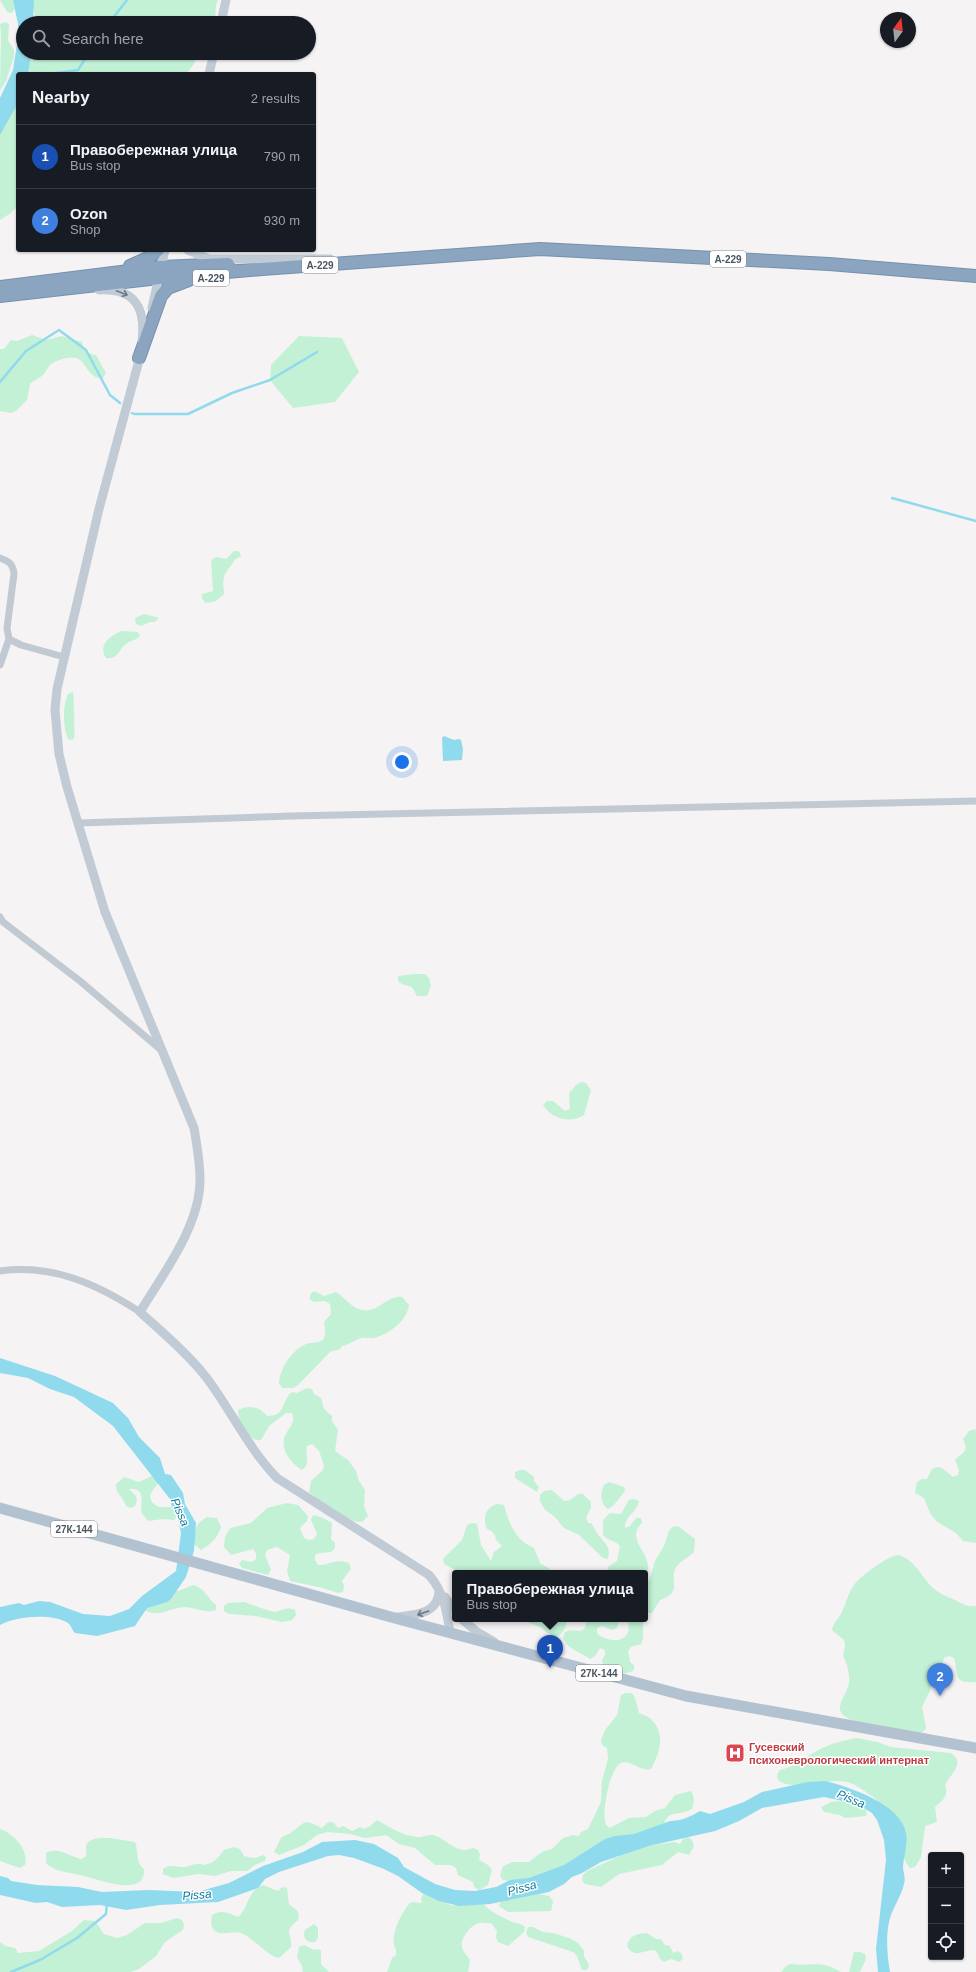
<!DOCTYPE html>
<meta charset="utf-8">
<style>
:root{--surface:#171b24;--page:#242831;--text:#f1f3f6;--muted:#9ea1a6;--line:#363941;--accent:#db2777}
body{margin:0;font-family:Helvetica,sans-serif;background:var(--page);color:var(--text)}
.controls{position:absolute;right:12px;bottom:12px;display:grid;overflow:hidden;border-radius:4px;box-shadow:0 1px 3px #0004}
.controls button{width:36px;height:36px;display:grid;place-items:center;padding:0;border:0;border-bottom:1px solid var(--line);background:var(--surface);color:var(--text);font:20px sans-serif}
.compass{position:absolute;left:880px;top:12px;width:36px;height:36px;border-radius:50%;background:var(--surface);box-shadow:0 1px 3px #0004;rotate:15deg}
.you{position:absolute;left:402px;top:762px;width:14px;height:14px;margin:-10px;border:3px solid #fff;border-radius:50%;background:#1a73e8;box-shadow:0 0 0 6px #1a73e833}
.badge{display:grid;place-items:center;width:26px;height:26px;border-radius:50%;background:var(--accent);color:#fff;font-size:13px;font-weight:700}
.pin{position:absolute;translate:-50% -33px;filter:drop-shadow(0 1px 2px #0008)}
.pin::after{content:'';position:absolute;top:21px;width:14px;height:12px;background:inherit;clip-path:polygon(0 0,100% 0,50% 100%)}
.popup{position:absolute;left:452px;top:1570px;width:196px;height:52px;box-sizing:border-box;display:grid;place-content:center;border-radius:4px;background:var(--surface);filter:drop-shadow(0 1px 3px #0005);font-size:13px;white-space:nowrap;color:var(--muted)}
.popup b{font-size:15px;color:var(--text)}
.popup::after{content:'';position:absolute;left:50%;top:100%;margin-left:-8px;border:8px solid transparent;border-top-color:var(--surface)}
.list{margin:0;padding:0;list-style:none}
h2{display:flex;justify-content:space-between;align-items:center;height:52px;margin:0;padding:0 16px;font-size:17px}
h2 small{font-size:13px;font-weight:400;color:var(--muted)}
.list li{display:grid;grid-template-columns:26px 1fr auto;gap:12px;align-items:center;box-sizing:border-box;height:64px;padding:0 16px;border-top:1px solid var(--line)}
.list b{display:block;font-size:15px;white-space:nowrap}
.list p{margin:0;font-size:13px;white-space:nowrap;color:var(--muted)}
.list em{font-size:13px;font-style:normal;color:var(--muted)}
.icon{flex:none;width:22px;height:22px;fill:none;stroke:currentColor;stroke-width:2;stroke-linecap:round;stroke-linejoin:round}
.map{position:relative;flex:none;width:976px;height:1972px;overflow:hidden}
.search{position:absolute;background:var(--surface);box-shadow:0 1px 3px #0004;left:16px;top:16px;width:300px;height:44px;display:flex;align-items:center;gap:10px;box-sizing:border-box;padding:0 14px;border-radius:22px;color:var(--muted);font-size:15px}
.panel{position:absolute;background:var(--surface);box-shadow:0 1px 3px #0004;left:16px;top:72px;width:300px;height:180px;border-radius:4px}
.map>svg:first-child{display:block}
.green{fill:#c3f1d5}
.water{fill:#90daee}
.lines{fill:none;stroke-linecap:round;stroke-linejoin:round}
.stream{stroke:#90daee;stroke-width:2.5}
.highway-casing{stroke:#7690ad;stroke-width:14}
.street{stroke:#c1cad2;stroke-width:7}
.secondary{stroke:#c1cbd6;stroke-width:9}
.primary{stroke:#b3c2d1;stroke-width:11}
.highway{stroke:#8ba5c1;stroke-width:12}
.oneway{stroke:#6e7984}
.labels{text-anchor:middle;stroke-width:3;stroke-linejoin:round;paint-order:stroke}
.shield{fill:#fff;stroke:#808990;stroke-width:1}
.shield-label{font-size:10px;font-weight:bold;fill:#4a5661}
.health-label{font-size:11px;font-weight:bold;fill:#be3a42;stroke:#fff;text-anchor:start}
.water-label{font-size:12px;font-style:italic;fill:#0c7c9b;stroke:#fff}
</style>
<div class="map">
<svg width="976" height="1972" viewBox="0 0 976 1972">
<rect width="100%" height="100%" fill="#f5f3f3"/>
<path class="green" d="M0,0H20L12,13L7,12Z
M218,0L216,5L215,23H31L35,15L31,0Z
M5,22L9,24L8,40L14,50V56L6,81L0,90L1,35L0,24Z
M31,53H197L194,64L186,74H29C27,65 32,61 31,53Z
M18,102V205L11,213L0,220V128Z
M32,335L46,340L62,336L82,342C83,351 88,354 96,355L106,373L103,378C90,379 88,367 80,360C73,354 56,360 50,365C47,368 46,372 43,375C40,378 34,380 30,384L27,400L16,411L11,413L0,411V349H4L11,340L17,341Z
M299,336L342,338L359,372L335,402L293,408L270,380L271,365Z
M234,551H239L241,556L234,560C233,566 229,566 227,571C221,579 224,585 224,594L216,601L206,603L202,599V594L213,591L211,560L216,557L226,559Z
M144,614L159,618L155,622H150L141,626L136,624L135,618Z
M122,631L138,632L140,636C135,641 131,640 126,644C118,650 118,660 106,658C97,645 111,635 122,631Z
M73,692C74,696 75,736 74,739L69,740C62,729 63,705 68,694Z
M414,974H425L429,978L431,986L427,996H417L412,987L402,984L398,981V976Z
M581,1082L586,1083L591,1090L584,1115C570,1124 552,1119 543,1105L547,1101H553L565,1111L570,1109L569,1093L576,1085Z
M314,1291L324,1296L336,1292C344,1297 351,1307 359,1309C377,1316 386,1295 402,1297L409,1305C407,1321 389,1334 374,1338C370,1339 366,1337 362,1338C354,1340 351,1344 342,1346L339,1350L331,1351L298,1385L293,1388H283L279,1384C280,1368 291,1351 306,1344C312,1342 320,1344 324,1338C326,1333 325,1327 324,1322L331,1314L330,1304L325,1301L315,1302L310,1300V1295Z
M307,1388L312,1389L314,1394L321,1398L324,1409L332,1416V1421L338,1430L335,1451L348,1460L356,1471L359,1481L365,1490L364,1506L368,1516L362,1522C347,1523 320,1502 309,1492L311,1481L323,1470L324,1465L319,1451L312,1444L307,1446C305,1456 311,1464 302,1470C292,1464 279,1449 285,1436C289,1427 296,1423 292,1413H286L269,1426L261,1440C247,1442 238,1422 238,1410C248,1405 259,1406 267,1416C287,1416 281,1400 292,1392L297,1393Z
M975,1429L976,1432V1543L963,1541L956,1533L936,1521L930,1513L924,1498L915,1493L917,1482L922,1479H927L932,1469L937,1467L942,1468L953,1477L958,1475L959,1470L955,1460C963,1451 969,1453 963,1439L969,1431Z
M520,1470H525L534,1477V1481L539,1487L537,1492L515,1478V1472Z
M154,1475L159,1483C150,1492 145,1500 159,1507H172L177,1516L174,1520L163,1519L148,1521L141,1512C141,1502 146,1487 129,1489L136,1496L137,1501L135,1506L131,1508L126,1506C124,1497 115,1494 116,1484L124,1477L139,1482Z
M609,1482L624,1487L625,1491L613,1506L608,1509C600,1503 600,1494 604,1485Z
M552,1490L564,1501L570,1500L578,1494H583L591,1502V1508L586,1517L588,1523H591C594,1527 596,1533 600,1537C606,1544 611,1548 608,1559L603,1558L579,1535L564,1528L554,1516L545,1510L540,1501V1495L544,1491Z
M634,1499L639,1501C637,1512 624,1517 625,1528L630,1526L636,1518H641L642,1523C626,1538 647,1550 648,1566C649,1572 646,1576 649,1582L655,1561L664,1546L669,1531L672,1527L678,1526L695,1539L694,1552C689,1557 682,1560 677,1566C667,1580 685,1591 660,1600L652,1613H645V1573H608V1567L617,1561L620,1546C615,1540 608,1541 603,1535V1520L610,1513L621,1514L629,1500Z
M287,1503L298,1505L308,1516L307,1521L300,1528L304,1538L309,1540L314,1539L317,1534L311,1520L313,1515L323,1518L332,1523L331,1539L335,1543V1548L331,1552L320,1553L315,1555V1560L318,1565C330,1566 333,1558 349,1563L351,1569L342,1581L344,1586L343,1592L338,1593L323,1588L290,1581L287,1571L290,1555L277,1547L267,1550L265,1555L271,1570L268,1575L242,1568L239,1564L242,1560L252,1562L256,1559V1553L253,1549L231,1555L224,1547L225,1537L230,1528L251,1523L267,1508Z
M498,1504L504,1505C509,1523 515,1540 534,1548L540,1563L556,1573H461L444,1564L443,1559L462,1540L467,1525L472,1523L477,1524L481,1545L491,1561L494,1552L502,1546L496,1540C495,1534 493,1531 487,1529C482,1518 486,1506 498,1504Z
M207,1517L217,1518L221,1527C217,1539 212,1543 201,1550L193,1543C195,1529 195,1524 207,1517Z
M898,1555C916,1560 921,1577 933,1588C940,1594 948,1597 955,1600C962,1604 968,1607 976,1606V1682C951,1684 959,1673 954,1658L949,1656L944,1658L941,1668L933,1675L930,1691L922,1707L926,1728L923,1732L918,1733L855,1721C827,1712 846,1699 849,1683C850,1673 847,1664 843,1656L845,1645L844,1640L832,1630C833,1623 838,1619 841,1614C846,1604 848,1593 854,1585C860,1576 888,1556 898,1555Z
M193,1585C205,1588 207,1598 216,1605V1610C205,1614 194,1607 184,1607C170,1608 156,1619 144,1609L173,1590L178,1591Z
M245,1602C249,1604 272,1612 274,1612C283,1611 286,1606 295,1610L296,1615L292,1620L282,1622L256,1616L229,1614L224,1611V1606L228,1603Z
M519,1619H566C567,1627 564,1632 557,1637L552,1636L540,1627Z
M587,1619H620L617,1628L612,1630L602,1626L597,1628V1633C603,1640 623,1645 628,1632C629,1628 628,1623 629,1619H643V1639L641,1644L631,1647L628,1651L630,1662L634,1665V1670C623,1677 612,1672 603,1665L602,1660L605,1655V1650L600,1648L595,1656L590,1659C581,1652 566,1649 563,1637L565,1632L570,1630L581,1631L585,1628Z
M626,1693H632L635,1698L639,1713C643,1715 648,1716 651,1719C666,1734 660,1753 651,1769C640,1772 631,1759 621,1763C609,1769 601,1814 606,1825L610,1828L629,1818L646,1817L655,1811L665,1808L675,1795L691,1791C695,1798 694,1802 692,1809C684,1814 671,1812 667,1818C665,1820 664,1824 662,1826C633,1837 604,1848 576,1860C553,1870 530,1885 503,1880L500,1876L503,1866L513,1862H529L542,1852L552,1849L563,1838L573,1835L579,1836L581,1832L588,1829L601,1802L602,1781L608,1759L607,1748L602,1745L601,1740L605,1730L617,1715L621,1695Z
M857,1738L877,1742L891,1747L950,1753C967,1762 950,1774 945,1785C949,1796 943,1800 935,1807L937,1822L925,1826L921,1857L915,1867L910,1868C898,1853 896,1829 891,1811C880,1803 860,1785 847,1782C824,1777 795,1793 778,1780L777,1775L780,1770C795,1767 805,1758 818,1750C830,1744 844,1740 857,1738Z
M842,1801L858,1805L867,1811L866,1816L845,1818L840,1815L824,1812L821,1807L831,1802Z
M377,1820C391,1828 401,1835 417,1837C423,1838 430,1833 436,1836C449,1841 457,1855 473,1848L478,1850L480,1855L479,1860L488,1865L492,1870L488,1885L479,1890L474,1887L473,1882L458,1875L456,1868L451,1865H435L415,1848L399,1844L386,1835L365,1838L350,1834L327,1832L317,1835L304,1845L279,1855L274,1852L281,1838C283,1836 286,1835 289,1834C306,1823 301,1817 322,1828L328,1822H333L338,1828L343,1826L352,1831L360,1827L364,1829L369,1827Z
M0,1829C14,1834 29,1850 25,1865L20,1868L0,1861Z
M688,1837L692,1840L694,1846L689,1855L678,1852L662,1865L619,1874L601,1887L585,1884L582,1880L583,1875L587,1871L637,1848L674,1842L680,1844L683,1839Z
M110,1838L135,1842C139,1852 135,1862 144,1869C146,1899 98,1879 84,1876C71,1872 56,1873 46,1863V1853C59,1846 69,1857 82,1859L86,1856C87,1853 86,1849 86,1846C88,1837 103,1838 110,1838Z
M234,1847L240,1849L244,1856L254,1858L264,1855L266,1857L265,1861L255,1865L247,1871H231L215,1876L199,1874L173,1878L163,1874V1869C170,1864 174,1867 182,1867C190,1868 195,1861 204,1865C214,1863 218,1858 224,1850Z
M263,1885L278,1891L282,1887L287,1888L289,1904C295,1910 301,1910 298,1920C282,1934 292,1929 291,1947L279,1958C267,1956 254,1938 241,1933C233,1930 220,1937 214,1930C210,1926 211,1920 212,1915C221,1909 229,1913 238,1917C249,1908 247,1890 263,1885Z
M424,1893L453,1906L457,1902L484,1904C488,1911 503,1917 510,1921C516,1924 520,1922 525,1927L524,1932L508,1946L498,1942L496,1937L497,1931L491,1923C487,1924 482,1922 479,1923C471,1925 460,1938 462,1947C466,1961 473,1952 468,1972H387L392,1958L396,1955V1950C388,1938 402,1911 411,1902L422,1903L421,1898Z
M538,1894L549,1896L553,1901L551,1911L508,1912L499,1906L501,1901Z
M177,1918L182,1920L184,1925L183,1930L165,1942L156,1956L139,1969L131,1972H0V1942L5,1946L15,1948L18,1953L39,1951L72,1931L84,1920L95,1921L104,1934L117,1938L127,1935L145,1923H161Z
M314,1924L318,1928V1938L315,1942C306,1943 302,1938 305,1930Z
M528,1927H533L543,1932L553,1933L569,1938L578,1943L584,1951V1956L589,1965L587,1970H582L577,1956L573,1952L528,1937L526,1932Z
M647,1933L656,1939H661L665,1945L670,1946L673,1953L678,1951L682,1954L683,1959L679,1962L671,1959L664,1962L660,1959L658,1954L655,1950C643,1950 634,1959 627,1946C629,1936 637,1933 647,1933Z
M304,1945L314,1950L319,1949L321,1951V1964L329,1972H303L302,1966L297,1957L299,1947Z
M860,1952L865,1954L866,1959L860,1972H849L854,1952Z
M791,1964C813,1967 819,1959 841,1972H781L786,1966Z"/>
<path class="water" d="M13,0H34L33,23H23V53H31V55L28,74H18V103L0,135V98L13,70L18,38V24Z
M444,736L454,740L459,739L461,740L463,749L462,760L443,761L442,738Z
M0,1358L55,1376L113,1403L128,1418L139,1437L160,1458L165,1474L171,1475L183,1493L185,1504L196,1523L194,1551L186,1577L171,1599L167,1602L147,1608L135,1626L97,1636L75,1633C72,1630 71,1625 68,1623C52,1613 16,1616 0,1625V1607L19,1603L24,1605L39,1601L50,1602L83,1614L110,1616L129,1609L142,1596L176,1571L181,1533L177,1514L172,1507L170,1499L113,1426L74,1397L50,1389L28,1378L0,1373Z
M825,1781C850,1787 901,1804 906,1833C908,1844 904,1855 903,1866C903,1872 906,1878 904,1884C902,1894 895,1904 891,1915C885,1932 887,1954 890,1972H878L876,1949L886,1860L884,1840L877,1820L872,1813L857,1804L824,1797L762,1808L739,1821L715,1831L649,1846L601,1862L582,1873L572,1877L564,1884L549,1892L490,1904L459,1906L439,1901L422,1893L398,1876L384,1869L354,1858L339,1855L328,1856L279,1872L265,1879L258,1888L218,1902L160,1905L126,1910L100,1905L62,1907L47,1902L36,1903L0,1895V1876L8,1878L11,1881L37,1885L78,1887L102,1892L148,1890L197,1892L229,1883L263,1866L303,1852L322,1842L355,1840L374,1844L398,1858L404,1867L435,1884L455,1890L475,1891L496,1887L510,1880L529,1878L564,1865L605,1839L615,1836L634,1834L670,1821C681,1821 692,1816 700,1811L710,1814L744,1802L762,1792L808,1782Z"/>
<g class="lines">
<path class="stream" d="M109,23L127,0
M26,73L39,74
M49,74L78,70L89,53
M0,382L26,351L59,330L86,350L110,395L120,403
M132,413L134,414H188L232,393L270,380L317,352
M892,498L976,521
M11,1972L40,1960L77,1938L106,1914L107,1902"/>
<g class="highway-casing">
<path id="highway" d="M130,266L150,257L158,250
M0,287L161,267L228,264
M0,296L159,278L262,269L540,249L829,264L976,276
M139,358L161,296L168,288L189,280"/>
</g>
<path class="street" d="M0,558C9,561 13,564 14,574L7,628L9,639L21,645L64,657
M0,665L9,639
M79,823L292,816L976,801
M0,917L3,922L80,981L160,1049
M0,1271C53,1264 97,1284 140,1312"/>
<path class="secondary" d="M221,23L226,0
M209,74L214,53
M188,250L209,259H330
M99,290C135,288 146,308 142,341
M152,308L165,250
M141,353L99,509L57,689L55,710L59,754L67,787L105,912L194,1128C197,1145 200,1162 200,1180C200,1226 163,1274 140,1312C163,1333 187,1353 206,1377C231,1410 248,1448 277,1478L429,1575C444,1592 447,1612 450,1633
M445,1597L455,1610
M397,1617C415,1615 439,1614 439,1590
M462,1619L477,1632L494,1642"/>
<path class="primary" d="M0,1508L391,1617L686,1696L976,1748"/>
<use href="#highway" class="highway"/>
</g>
<defs><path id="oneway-shaft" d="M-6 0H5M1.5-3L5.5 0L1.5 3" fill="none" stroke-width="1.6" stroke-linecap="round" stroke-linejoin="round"/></defs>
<g class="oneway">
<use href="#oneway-shaft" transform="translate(122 293) rotate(22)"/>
<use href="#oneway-shaft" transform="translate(423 1613) rotate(161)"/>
</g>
<defs>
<g id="hospital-square" transform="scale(1)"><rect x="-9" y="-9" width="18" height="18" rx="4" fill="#e0444e" stroke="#fff"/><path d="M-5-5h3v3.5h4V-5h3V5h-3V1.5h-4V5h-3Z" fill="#fff"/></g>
</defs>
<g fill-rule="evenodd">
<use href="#hospital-square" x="735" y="1753"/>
</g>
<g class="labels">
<g class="shield">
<rect x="710" y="251" width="36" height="16" rx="3"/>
<rect x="302" y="257" width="36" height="16" rx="3"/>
<rect x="193" y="270" width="36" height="16" rx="3"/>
<rect x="51" y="1521" width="46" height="16" rx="3"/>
<rect x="576" y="1665" width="46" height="16" rx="3"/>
</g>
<g class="shield-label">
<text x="728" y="263">А-229</text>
<text x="320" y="269">А-229</text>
<text x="211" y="282">A-229</text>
<text x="74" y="1533">27К-144</text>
<text x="599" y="1677">27К-144</text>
</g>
<g class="health-label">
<text x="749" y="1751">Гусевский<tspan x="749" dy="13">психоневрологический интернат</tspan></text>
</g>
<g class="water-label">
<text transform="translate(180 1512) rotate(66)" y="4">Pissa</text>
<text transform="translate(851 1799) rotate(23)" y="4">Pissa</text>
<text transform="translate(522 1888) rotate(-15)" y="4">Pissa</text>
<text transform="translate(197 1895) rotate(-5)" y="4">Pissa</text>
</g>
</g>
</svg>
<div class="controls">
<button>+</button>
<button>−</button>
<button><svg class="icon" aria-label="locate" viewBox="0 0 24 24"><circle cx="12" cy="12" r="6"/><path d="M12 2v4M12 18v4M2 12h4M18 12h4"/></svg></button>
</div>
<svg class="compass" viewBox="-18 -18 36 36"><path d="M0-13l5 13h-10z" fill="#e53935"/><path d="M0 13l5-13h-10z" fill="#9ea1a6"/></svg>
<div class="you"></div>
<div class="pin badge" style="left:550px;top:1668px;background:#1a4fb4">1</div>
<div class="popup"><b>Правобережная улица</b>Bus stop</div>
<div class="pin badge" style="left:940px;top:1696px;background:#3f7fe0">2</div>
<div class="search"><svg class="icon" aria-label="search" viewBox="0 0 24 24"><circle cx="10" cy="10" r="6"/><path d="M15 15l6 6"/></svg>Search here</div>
<section class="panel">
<h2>Nearby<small>2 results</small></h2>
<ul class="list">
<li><span class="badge" style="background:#1a4fb4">1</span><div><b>Правобережная улица</b><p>Bus stop</p></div><em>790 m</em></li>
<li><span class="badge" style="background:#3f7fe0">2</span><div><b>Ozon</b><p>Shop</p></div><em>930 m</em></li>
</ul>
</section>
</div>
